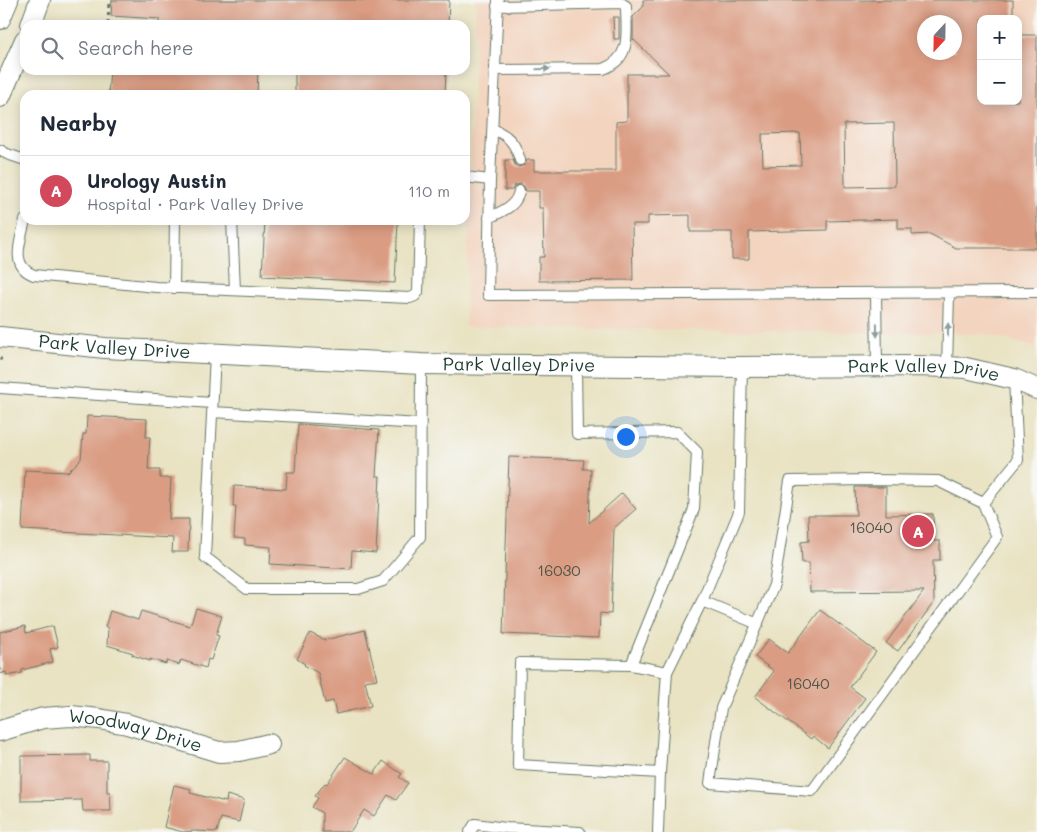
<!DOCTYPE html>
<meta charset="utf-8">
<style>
:root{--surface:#fff;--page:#f2f2f3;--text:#1f2937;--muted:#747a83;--line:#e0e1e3;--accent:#d1495b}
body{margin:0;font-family:Mali,sans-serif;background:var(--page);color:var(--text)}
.controls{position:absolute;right:15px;top:15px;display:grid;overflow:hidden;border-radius:10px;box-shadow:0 2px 12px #0003}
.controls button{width:45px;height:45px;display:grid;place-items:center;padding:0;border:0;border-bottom:1px solid var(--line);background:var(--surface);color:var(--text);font:25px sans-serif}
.compass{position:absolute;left:917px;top:15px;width:45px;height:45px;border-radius:50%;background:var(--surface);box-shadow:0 2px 12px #0003;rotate:202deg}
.you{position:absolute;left:625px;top:436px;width:18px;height:18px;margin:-12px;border:4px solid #fff;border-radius:50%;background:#1a73e8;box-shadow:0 0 0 8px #1a73e833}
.badge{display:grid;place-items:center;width:32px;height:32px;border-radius:50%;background:var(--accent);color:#fff;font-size:16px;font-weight:700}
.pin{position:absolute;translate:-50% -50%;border:2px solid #fff;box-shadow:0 1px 5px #0006}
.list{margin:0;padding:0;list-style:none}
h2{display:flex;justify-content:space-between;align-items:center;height:65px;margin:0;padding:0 20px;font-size:21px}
h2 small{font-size:16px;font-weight:400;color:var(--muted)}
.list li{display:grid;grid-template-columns:32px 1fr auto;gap:15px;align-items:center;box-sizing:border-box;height:70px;padding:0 20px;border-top:1px solid var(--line)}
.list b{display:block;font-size:19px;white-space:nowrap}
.list p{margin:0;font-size:16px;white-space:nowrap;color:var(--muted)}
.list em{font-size:16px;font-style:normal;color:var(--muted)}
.icon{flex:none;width:28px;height:28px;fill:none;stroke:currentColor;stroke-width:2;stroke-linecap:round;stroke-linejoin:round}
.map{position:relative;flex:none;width:1037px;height:832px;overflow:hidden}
.search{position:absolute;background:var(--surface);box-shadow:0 2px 12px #0003;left:20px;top:20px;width:450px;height:55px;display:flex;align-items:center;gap:12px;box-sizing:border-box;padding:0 18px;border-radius:15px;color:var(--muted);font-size:19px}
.panel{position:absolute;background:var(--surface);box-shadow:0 2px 12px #0003;left:20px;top:90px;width:450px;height:135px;border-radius:15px}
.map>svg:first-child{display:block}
.built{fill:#f3d4bf;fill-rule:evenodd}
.building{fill:#da9c83;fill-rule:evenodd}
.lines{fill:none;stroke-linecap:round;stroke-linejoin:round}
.lane-casing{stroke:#676;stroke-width:12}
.street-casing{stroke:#676;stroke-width:22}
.path{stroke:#676;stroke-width:3;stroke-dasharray:4 4;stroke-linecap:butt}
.lane{stroke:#fff;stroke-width:10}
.street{stroke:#fff;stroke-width:20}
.oneway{fill:#8f9e9a}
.labels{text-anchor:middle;stroke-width:5;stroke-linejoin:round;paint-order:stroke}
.number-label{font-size:15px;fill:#4e5548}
.street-label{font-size:18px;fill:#1f3d34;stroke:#f6f6f2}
</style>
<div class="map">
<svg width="1037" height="832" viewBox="0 0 1037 832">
<rect width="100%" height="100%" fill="#f6f6f2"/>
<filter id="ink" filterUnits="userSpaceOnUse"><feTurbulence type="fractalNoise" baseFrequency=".02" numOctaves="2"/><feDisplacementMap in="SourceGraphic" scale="10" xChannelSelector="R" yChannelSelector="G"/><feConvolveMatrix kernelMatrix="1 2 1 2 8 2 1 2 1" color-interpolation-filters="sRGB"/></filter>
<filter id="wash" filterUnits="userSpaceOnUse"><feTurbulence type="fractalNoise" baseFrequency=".0096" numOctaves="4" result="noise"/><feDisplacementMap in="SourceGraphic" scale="20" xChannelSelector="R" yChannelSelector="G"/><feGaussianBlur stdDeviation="1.12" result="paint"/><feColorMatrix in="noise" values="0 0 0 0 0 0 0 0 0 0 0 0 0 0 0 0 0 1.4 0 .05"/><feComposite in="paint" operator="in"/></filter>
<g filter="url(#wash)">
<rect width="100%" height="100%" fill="#e9e3c3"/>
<path class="built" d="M476,0H1037V348L986,334L465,327ZM981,19H1018V101H981ZM924,22H954V52H924Z"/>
<g id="blocks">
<path class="building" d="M112,0H449L448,25H317L290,23V25H159V19L111,16Z
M643,0H1013V19H981V101H1018V35H1037V248H956L930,234L912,235V229H898V219L827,221V230L749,232V259H732V232H690V215L648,216V224H632L633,280L539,281V257H544L543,208H539V191H526L524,186L520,184L514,186L512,190H505V160H513L515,165L519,167L525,165L527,160H534V171H616V122L627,121V74H669L633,39V17L643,7ZM924,22H954V52H924ZM894,123L895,186L845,187L844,124ZM800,133L801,165L763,166L762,134Z
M613,17H619V39H614Z
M110,70H258L257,95H108Z
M295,70H446L445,95H295Z
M265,220H398L395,283L262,276Z
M87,416L147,419L146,437H150L148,470H160V478H171L169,519H189L188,552H172L173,538L22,530L25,470L68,472L81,459L83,434H86Z
M298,424L379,430L376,476H380L376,553L352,551L351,569L270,564L271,547L245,545V539L234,538L236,506H233L234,486L286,489L287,472H295Z
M509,457L584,460L583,469H591L589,523L622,493L636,509L614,528L611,614L600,613L599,638L503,634Z
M855,487H886V515L933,514L934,541H940V560H933L934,602L898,651L886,643L924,591L810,592L809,563H802L801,542L809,541L808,515H856Z
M196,608L222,616L216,635L219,636L211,660L208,659L206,668L181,660L179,665L167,661L166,664L150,659V661L132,655L133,653L107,645L108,628L105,627L110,611L138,620L141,611L190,626Z
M820,610L876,652L850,687L865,698L828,748L813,736L811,739L755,697L774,671L755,657L769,639L788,653Z
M25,626L26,633L53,626L58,647L50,649L53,662L22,670V673L7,676L6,672L0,674V632Z
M365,630L377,679L365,681L371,706L336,714L333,701L325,703L318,673L304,665L305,664L297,659L310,633L325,640Z
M90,755V761H107V792H110L111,811H83L82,800L21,801V756Z
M345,757L374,774L383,761L402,774L399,777L408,783L396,800L388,795L374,816L364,810L350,832H322V813L312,807L318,798L315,796L325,783L327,784Z
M174,785L191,789L190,793L226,802L227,795L244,800L239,822L221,818L217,832L194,831L183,832L164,827Z"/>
</g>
</g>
<g filter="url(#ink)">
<use href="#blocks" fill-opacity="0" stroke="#676" stroke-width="1"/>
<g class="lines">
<g class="lane-casing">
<path id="lane" d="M498,0L490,180L488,295L1037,292
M495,70L603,69C633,58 626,32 626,6L621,3L497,6
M493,129C509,136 515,143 520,160
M0,150L7,154L25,160
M465,177L490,180
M489,218C502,211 517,206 519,191
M25,220C21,240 9,266 34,275L156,287L410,298L415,296L418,292L420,220
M232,220L235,290
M174,288L175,220
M876,294L877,366
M215,354L205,557L247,589H358L383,581L420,537L421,364
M576,365L577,434L677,432L697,452L694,509L631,665
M947,367L949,294
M0,388L212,403
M212,412L421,424
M983,503L938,481L874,480L790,481L774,585L721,708L710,783L812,791L997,537L983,503L1018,460L1014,379
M702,601L758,624
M667,672L631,665L520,663L518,765L660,773L667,672L702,601L739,512L742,367
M470,832L475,824L506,828L580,832
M658,832L660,773"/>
</g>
<g class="street-casing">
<g id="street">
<path d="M0,19L8,0"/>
<path d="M31,25L40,0"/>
<path d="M0,97L25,40"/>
<path id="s1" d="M0,337L105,348L421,364L742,367L917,366L947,367L966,368L1014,379L1037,389"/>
<path id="s2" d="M0,731L43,718L71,716L99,719L127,724L219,752L239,751L269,744"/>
</g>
</g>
<path class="path" d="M108,24L109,0
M0,359H2"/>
<use href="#lane" class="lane"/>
<use href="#street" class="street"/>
</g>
<defs><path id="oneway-solid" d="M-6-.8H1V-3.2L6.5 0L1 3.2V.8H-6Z" transform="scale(1.25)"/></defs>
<g class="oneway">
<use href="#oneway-solid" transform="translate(543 69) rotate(-1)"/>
<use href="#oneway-solid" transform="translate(877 330) rotate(89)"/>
<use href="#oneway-solid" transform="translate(948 330) rotate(-89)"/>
</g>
</g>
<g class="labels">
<g class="number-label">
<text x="871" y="533">16040</text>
<text x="559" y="576">16030</text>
<text x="808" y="689">16040</text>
</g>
<g class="street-label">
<text dy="6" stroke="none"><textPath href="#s1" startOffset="115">Park Valley Drive</textPath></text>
<text dy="6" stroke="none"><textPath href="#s1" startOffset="520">Park Valley Drive</textPath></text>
<text dy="6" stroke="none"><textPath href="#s1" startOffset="925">Park Valley Drive</textPath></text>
<text dy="6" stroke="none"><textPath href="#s2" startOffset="139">Woodway Drive</textPath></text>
</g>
</g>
</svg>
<div class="controls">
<button>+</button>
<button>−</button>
</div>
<svg class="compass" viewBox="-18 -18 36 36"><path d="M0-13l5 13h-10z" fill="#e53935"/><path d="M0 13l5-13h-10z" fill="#747a83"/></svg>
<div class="you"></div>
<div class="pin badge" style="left:918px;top:531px">A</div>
<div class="search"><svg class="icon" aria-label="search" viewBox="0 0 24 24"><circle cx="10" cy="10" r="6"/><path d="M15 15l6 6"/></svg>Search here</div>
<section class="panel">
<h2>Nearby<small></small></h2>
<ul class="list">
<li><span class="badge">A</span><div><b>Urology Austin</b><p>Hospital · Park Valley Drive</p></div><em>110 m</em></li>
</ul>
</section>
</div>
